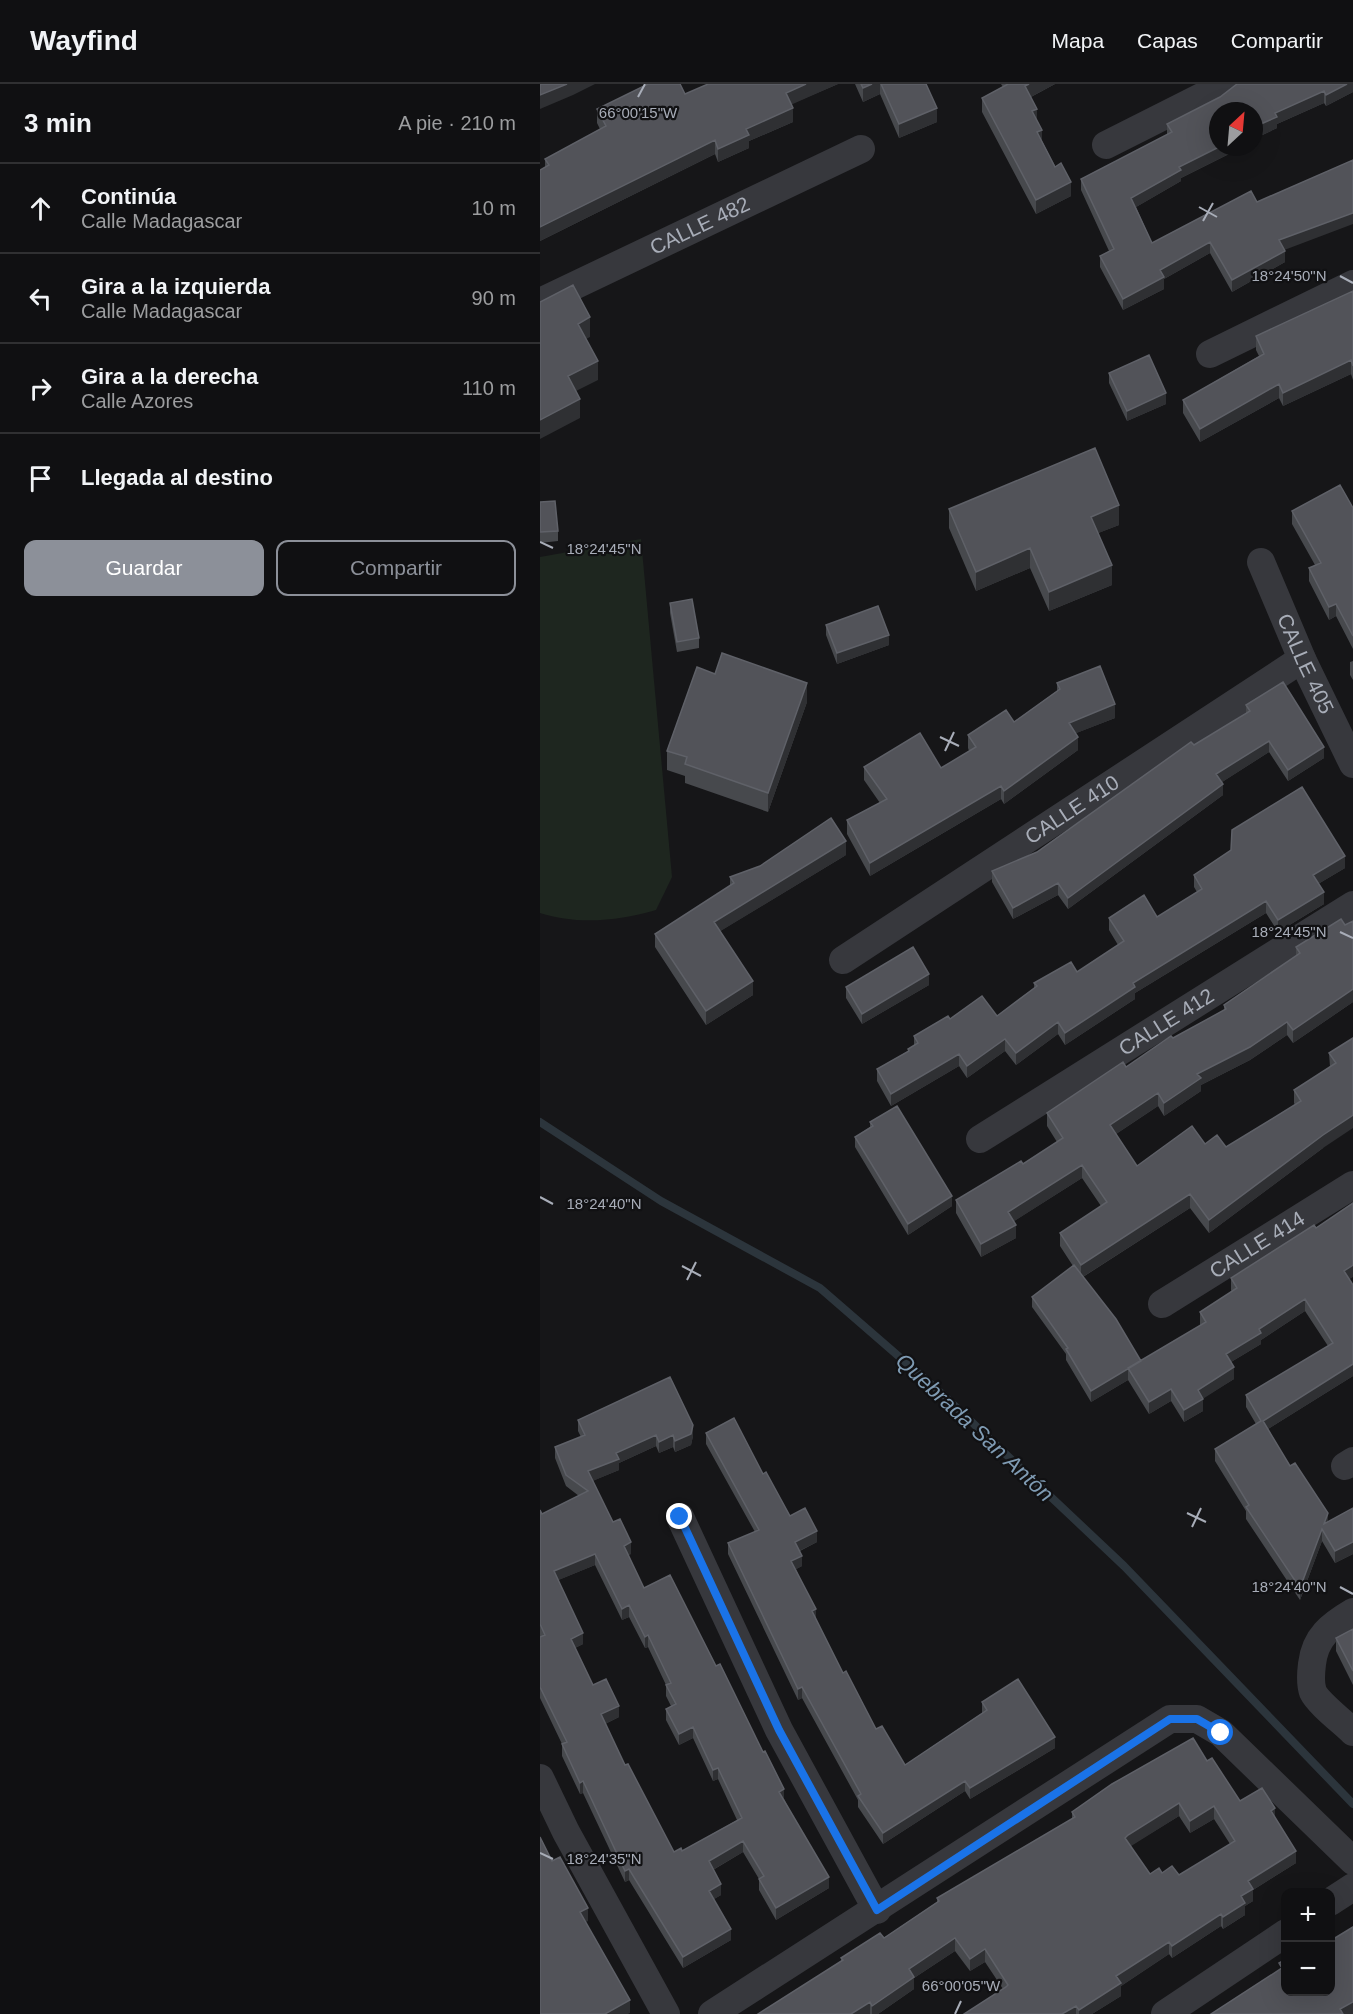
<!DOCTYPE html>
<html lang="es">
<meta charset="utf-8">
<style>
:root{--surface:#101012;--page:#1e1e20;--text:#f1f3f6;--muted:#9c9d9f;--line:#303032;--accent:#8c9099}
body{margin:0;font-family:Helvetica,sans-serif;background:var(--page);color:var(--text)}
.controls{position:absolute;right:18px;bottom:18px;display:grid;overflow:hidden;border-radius:12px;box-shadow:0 6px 24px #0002}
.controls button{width:54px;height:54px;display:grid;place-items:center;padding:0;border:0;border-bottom:2px solid var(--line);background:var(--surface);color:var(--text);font:30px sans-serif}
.compass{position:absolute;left:669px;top:18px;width:54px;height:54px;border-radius:50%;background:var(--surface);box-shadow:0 6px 24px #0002;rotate:26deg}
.stop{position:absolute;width:18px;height:18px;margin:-14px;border:4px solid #1a73e8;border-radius:50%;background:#fff}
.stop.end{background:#1a73e8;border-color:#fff;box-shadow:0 2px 6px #0008}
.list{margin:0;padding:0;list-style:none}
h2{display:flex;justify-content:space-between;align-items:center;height:78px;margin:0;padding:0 24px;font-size:26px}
h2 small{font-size:20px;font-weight:400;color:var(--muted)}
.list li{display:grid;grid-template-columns:39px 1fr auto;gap:18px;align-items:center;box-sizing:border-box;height:90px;padding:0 24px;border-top:2px solid var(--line)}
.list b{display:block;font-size:22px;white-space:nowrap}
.list p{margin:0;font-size:20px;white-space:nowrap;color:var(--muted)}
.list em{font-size:20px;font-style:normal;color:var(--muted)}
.actions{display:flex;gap:12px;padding:18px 24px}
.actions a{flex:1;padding:14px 0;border:2px solid var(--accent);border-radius:12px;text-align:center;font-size:21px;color:var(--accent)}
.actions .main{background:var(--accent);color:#fff}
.icon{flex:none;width:33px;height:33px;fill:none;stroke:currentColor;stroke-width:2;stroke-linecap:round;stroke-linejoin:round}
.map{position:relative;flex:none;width:813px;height:1930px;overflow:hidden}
header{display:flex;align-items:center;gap:36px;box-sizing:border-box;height:84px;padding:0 30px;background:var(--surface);border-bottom:2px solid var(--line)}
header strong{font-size:28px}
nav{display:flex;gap:33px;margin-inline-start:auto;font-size:21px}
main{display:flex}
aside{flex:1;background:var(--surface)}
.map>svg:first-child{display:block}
.green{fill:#1e261f}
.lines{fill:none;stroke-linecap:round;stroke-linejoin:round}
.stream{stroke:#2c353c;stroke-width:8}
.street{stroke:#37383d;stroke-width:28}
.wall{fill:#47494d;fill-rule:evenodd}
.shaded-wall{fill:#2f3033}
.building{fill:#525359;stroke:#5f6168;stroke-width:1.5;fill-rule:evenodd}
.route{stroke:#1a73e8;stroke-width:8}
.ticks{fill:none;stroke:#a8adb8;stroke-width:2}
.labels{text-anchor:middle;stroke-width:4.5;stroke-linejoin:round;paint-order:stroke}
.street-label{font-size:21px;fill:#a8adb8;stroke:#111113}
.water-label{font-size:22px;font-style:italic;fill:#7f9bb3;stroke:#111113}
.ticks-label{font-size:15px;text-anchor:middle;fill:#a8adb8;stroke:#111113;stroke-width:4.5;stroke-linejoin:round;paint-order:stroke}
</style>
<header>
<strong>Wayfind</strong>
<nav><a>Mapa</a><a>Capas</a><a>Compartir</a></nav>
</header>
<main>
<aside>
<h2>3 min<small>A pie · 210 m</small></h2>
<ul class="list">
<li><svg class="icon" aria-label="ahead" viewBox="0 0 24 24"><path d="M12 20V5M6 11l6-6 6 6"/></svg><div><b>Continúa</b><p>Calle Madagascar</p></div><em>10 m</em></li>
<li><svg class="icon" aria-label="left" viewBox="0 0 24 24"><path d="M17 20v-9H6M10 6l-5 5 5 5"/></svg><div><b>Gira a la izquierda</b><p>Calle Madagascar</p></div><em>90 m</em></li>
<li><svg class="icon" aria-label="right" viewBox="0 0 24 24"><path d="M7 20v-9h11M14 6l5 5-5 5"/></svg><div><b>Gira a la derecha</b><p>Calle Azores</p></div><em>110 m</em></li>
<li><svg class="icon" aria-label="arrive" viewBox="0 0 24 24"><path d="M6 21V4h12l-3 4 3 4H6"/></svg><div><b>Llegada al destino</b></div></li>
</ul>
<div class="actions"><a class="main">Guardar</a><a>Compartir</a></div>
</aside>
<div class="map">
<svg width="813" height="1930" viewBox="0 0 813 1930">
<rect width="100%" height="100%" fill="#161618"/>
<path class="green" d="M101,455L132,793L116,826C79,837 37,841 0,829V473Z"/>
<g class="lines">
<path class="stream" d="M0,1038L121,1117L280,1204L401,1309L584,1482L813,1720"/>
<g class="street">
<path d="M566,61L687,0"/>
<path id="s1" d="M0,218L321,65"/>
<path d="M670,270L813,200"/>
<path id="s2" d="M721,478L762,575L813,680"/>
<path id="s3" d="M303,876L762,575"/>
<path id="s4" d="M440,1055L813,821"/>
<path id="s5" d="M622,1220L813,1101"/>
<path d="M805,1382L813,1377"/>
<path d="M140,1433L239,1646L337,1826"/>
<path d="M813,1528C791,1541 775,1553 772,1580C771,1588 770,1600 773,1608C778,1619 804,1639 813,1648"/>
<path d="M0,1694L26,1748L126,1930"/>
<path d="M790,1818L813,1803"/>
<path d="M172,1930L630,1635H657L681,1649L813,1777"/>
<path d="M625,1930L746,1849"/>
</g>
</g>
<path class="wall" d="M298,0L251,20L253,38L209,57V64L178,78L175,70L0,157V86L5,83V75L60,45L57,39V25L145,10Z
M315,0H386L397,38L359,54L340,10L323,18Z
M461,0H515L491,13L502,57L531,112L496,130L442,28V14L463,3Z
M813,0V8L786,22L784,19L737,40V44L714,55V27L678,63H696L689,66V70L641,94V97L596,123L612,159L711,107L744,166L745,178L692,208L670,169L624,195V205L583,226L560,183V172L569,167L541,106V95L627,51V40Z
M813,207V296L811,290L743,322L739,314L660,358L643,329V316L719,272L716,266V252Z
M569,289L626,320L587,337L569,299Z
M0,418L18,447V457L0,459Z
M813,424V565L796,532L789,536L769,497V484L775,481L752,440V427Z
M409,425L579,441L558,449L572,501L509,527L490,484L436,507L409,444Z
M130,519L159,554V564L137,568L130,529Z
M286,541L349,561L297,580L286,551Z
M813,577V596L810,591V578Z
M517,599L575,634L536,649L538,666L464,720L461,715L330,792L307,750V736L340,719L324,696V683L401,684L429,667L428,664V651L474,638L517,607Z
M267,618L228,728L145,699V692L127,686V667Z
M706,621L784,674L748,697L729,668L682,698L683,711L528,825L518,811L473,835L452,798V787L497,768L654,661L706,629Z
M306,771L180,847L213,911L166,941L115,863V850L190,802V793Z
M805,784L778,800L784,820L738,848L726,829L595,909V915L525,961L518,950L476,981L465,967L427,994L419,982L351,1022L337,997V985L368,967V965L374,961V952L410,935L457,932L494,904V899L537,888L578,861L569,846V834L617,833L657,808L654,803V791Z
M813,837V918L753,959L747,951L710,976L661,1001V1007L624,1032L618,1022L576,1050L597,1082L665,1060L686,1063L755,1021L754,1019V1006L790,983L789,969L813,954L783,1064L669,1149L650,1124L543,1193L601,1277L661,1242L660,1240V1228L692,1208L691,1206V1194L809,1195L813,1201V1292L728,1345L750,1382L788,1438L813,1424V1470L795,1479L782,1457L760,1516L706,1435V1427L675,1377V1365L716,1340L706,1323V1311L788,1262L765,1227L721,1256V1260L691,1278L694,1295L663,1314V1327L644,1338L631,1317L609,1330L588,1296L551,1318L526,1276V1270L492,1223V1213L533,1182L520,1162V1149L561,1122L542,1094L474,1137L476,1154L441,1173L416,1129V1116L483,1080L517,1058L507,1042V1029L586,983L633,954L684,926V921L756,872V863L805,841Z
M389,901L322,940L306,914V903Z
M330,1038L412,1122L368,1151L315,1063V1053L330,1043Z
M38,1336L153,1352L151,1361L135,1368L133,1363L119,1369L116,1362L79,1379V1386L52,1397L73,1438L91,1470L88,1471L104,1504L244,1715L289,1804L236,1836L219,1806V1795L203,1768L173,1786L181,1811L174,1815L191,1856L143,1884L89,1796L85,1798L43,1709L40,1710L22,1672V1660L0,1614V1426L2,1430L39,1412L26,1402L15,1374V1363L41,1353L38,1347ZM55,1481L82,1536L89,1533L105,1564L108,1563L126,1601V1612L131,1622L126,1625V1636L139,1661L153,1654L173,1697L178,1695L197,1736L142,1767L134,1768L85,1681L65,1640L79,1633L53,1601L35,1564L43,1560L18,1496Z
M166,1349L223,1390L250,1432L277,1458L260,1467L262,1482L256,1485L276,1535L303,1589L336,1645L365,1681L442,1629V1618L515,1664L430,1715L425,1707L343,1760L318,1723V1716L262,1614L258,1616L188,1470V1459L215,1448L166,1360Z
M813,1545V1601L796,1567V1554Z
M667,1677L700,1717L735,1734L756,1779L713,1806V1817L705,1822V1831L683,1845L681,1842L632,1874L629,1870L581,1902V1912L552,1930H424L463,1905L445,1878L430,1887L415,1867L374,1894V1905L338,1930H218L301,1877V1874L344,1854L397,1818V1814L532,1735V1728ZM639,1732L650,1749L674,1735L690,1760L639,1791L622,1789L610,1790L590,1762Z"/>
<path class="shaded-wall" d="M27,0H55L33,11L0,25V11Z
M266,0H298L246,23V9Z
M332,0H340V10L323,18V4Z
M489,0H515L485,16V2Z
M807,0H813V8L786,22V11Z
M784,7V19L737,40V44L714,55V43L735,29Z
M253,24V38L209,57V64L178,78V65L206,45Z
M397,24V38L359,54V40Z
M497,25V38L492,27Z
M502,46V60L497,48Z
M175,56V70L0,157V143Z
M679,63H696L689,66V70L641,94V97L591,126V114L639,83Z
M531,98V112L496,130V116Z
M813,129V140L739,168V156Z
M670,158V169L624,195V205L583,226V215L620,186Z
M745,167V178L692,208V196Z
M50,233V253L38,259V240Z
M811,276V290L743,322V309Z
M58,277V296L28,311V292Z
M739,300V314L660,358V345Z
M626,309V320L587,337V327Z
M40,315V334L0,355V336Z
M579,421V441L551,452V433Z
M490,464V484L436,507V488Z
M572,481V501L509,527V508Z
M796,520V532L789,536V523Z
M349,551V561L297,580V569Z
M267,599V618L228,728V709Z
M575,620V634L529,652V639Z
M538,653V666L464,720V707Z
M729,657V668L676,702V690Z
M784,663V674L748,697V686Z
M683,700V711L528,825V814Z
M461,702V715L330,792V779Z
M306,757V771L174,851V838Z
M805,772V784L773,803V791Z
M518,799V811L473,835V824Z
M784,808V820L738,848V836Z
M726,817V829L595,909V915L525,961V949L593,899Z
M389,890V901L322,940V930Z
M213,897V911L166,941V927Z
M813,905V918L753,959V946Z
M518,938V950L476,981V969Z
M747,938V951L710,976L661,1001V1007L624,1032V1019L657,990Z
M465,955V967L427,994V982Z
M419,970V982L351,1022V1010Z
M618,1009V1022L570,1054V1041Z
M813,1031V1044L783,1064L669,1149V1136L783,1051Z
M542,1081V1094L468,1141V1128Z
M650,1110V1124L541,1194V1181Z
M412,1112V1122L368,1151V1140Z
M476,1141V1154L441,1173V1160Z
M813,1181V1193L804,1199V1187Z
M765,1215V1227L721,1256V1260L686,1281V1270L719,1245Z
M813,1280V1292L723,1348V1337Z
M694,1283V1295L658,1318V1306Z
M588,1285V1296L551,1318V1307Z
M631,1305V1317L609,1330V1318Z
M663,1315V1327L644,1338V1326Z
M153,1341V1352L151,1361L135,1368V1357Z
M116,1351V1362L79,1379V1386L48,1399V1387L76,1369Z
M133,1351V1363L119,1369V1358Z
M788,1429V1441L784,1440Z
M782,1445V1457L760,1516V1504Z
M277,1447V1458L255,1469V1458Z
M91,1458V1470L84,1473V1462Z
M813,1458V1470L795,1479V1467Z
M55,1470V1481L14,1498V1487Z
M262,1472V1482L251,1488V1477Z
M89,1521V1533L82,1536V1525Z
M276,1525V1536L272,1527Z
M43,1549V1560L31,1566V1555Z
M108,1551V1563L105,1564V1553Z
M262,1603V1614L258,1616V1605Z
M79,1622V1633L61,1642V1630Z
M153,1643V1654L139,1661V1650Z
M515,1653V1664L430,1715V1704Z
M178,1684V1695L173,1697V1686Z
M43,1697V1709L40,1710V1699Z
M425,1697V1707L343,1760V1749Z
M244,1705V1717L239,1708Z
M639,1719V1732L588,1764L585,1754L588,1751Z
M674,1722V1735L650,1749V1737Z
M735,1724V1737L731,1727Z
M203,1757V1768L169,1788V1777Z
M756,1767V1779L713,1806V1817L705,1822V1831L683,1845V1833L701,1812L708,1797Z
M89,1785V1796L85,1798V1787Z
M289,1793V1804L236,1836V1824Z
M181,1800V1811L169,1818V1807Z
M48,1824V1837L40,1841V1828Z
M681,1830V1842L632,1874V1862Z
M191,1845V1856L143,1884V1873Z
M415,1854V1867L374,1894V1905L338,1930H332V1922L369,1885Z
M629,1858V1870L581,1902V1912L552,1930H539V1926L576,1892Z
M445,1865V1878L430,1887V1875Z
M90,1916V1929L88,1930H65Z
M330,1918V1930H311Z
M813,1918V1930H800V1925Z
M536,1922V1930H522Z"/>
<path class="building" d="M0,0H27L0,11Z
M108,0H140L145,10L168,0H266L246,9L253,24L206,45L209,51L178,65L175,56L0,143V86L9,81L5,75L66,42L57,25Z
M321,0H332L323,4Z
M341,0H386L397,24L359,40Z
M468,0H489L485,2L497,25L492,27L502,46L497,48L515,83L521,79L531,98L496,116L442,14Z
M697,0H807L786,11L784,7L735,29L737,33L714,43V27H678V63H679L639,83L641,86L591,114L612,159L711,107L717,118L813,76V129L739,156L745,167L692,196L670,158L620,186L624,193L583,215L560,172L574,165L541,95L632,48L627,40L680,13Z
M33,201L50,233L38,240L58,277L28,292L40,315L0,336V218Z
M813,207V282L811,276L743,309L739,300L660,345L643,316L724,270L716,252Z
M609,271L626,309L587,327L569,289Z
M555,364L579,421L551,433L572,481L509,508L490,464L436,488L409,425Z
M800,401L813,424V552L796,520L789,523L769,484L781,479L752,427Z
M15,417L18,447L0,448V418Z
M152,515L159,554L137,558L130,519Z
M338,522L349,551L297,569L286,541Z
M182,569L267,599L228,709L145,680L147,673L127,667L157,583L175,590Z
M560,582L575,620L529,639L538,653L464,707L461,702L330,779L307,736L347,715L324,683L380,649L401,684L436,663L428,651L466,626L474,638L520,605L517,599Z
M743,598L784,663L748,686L729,657L676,690L683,700L528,814L518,799L473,824L452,787L497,768L651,658L654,661L710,627L706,621Z
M762,703L805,772L773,791L784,808L738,836L726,817L593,899L595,903L525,949L518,938L476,969L465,955L427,982L419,970L351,1010L337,985L369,967L368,965L378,959L374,952L408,932L410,935L442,912L457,932L497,902L494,899L531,878L537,888L584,857L569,834L604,811L617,833L662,805L654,791L691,766L692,746Z
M291,734L306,757L174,838L213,897L166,927L115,850L194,799L190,793L220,782Z
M801,835L805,841L813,837V905L753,946L747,938L710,963L657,990L661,994L624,1019L618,1009L570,1041L597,1082L652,1042L665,1060L677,1051L686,1063L761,1017L754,1006L796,979L789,969L813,954V1031L783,1051L669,1136L650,1110L541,1181L520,1149L567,1118L542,1081L468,1128L476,1141L441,1160L416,1116L481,1077L483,1080L523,1054L507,1029L583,978L586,983L631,952L633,954L686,925L684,921L760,869L756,863Z
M373,863L389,890L322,930L306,903Z
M357,1022L412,1112L368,1140L315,1053L333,1042L330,1038Z
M813,1119V1181L804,1187L813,1201V1280L723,1337L750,1382L755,1379L788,1429L784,1440L813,1424V1458L795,1467L782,1445L760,1504L706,1423L709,1421L675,1365L721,1337L706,1311L793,1259L765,1215L719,1245L721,1249L686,1270L694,1283L658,1306L663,1315L644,1326L631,1305L609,1318L588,1284L666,1238L660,1228L697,1204L691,1194L774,1141L776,1144Z
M534,1181L576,1235L601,1277L551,1307L526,1265L528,1264L492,1213Z
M130,1293L153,1341L151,1350L135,1357L133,1351L119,1358L116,1351L76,1369L79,1375L48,1387L73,1438L80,1435L91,1458L84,1462L104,1504L130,1491L176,1582L180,1580L223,1668L225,1667L244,1705L239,1708L289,1793L236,1824L219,1795L224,1792L203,1757L169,1777L181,1800L169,1807L191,1845L143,1873L89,1785L85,1787L43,1697L40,1699L22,1660L27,1658L0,1603V1553L5,1551L0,1540V1426L2,1430L48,1407L26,1391L15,1363L45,1351L38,1336ZM55,1470L82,1525L89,1521L105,1553L108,1551L131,1599L126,1601L136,1620L126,1625L139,1650L153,1643L173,1686L178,1684L202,1734L142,1767L141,1764L134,1768L88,1680L85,1681L61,1630L79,1622L66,1595L53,1601L31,1555L43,1549L14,1487Z
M194,1334L223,1390L226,1388L250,1432L265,1424L277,1447L255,1458L262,1472L251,1477L276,1525L272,1527L303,1589L306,1587L336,1645L342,1642L365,1681L447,1626L442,1618L478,1595L515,1653L430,1704L425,1697L343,1749L318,1712L321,1710L262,1603L258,1605L188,1459L219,1446L166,1349Z
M813,1545V1587L796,1554Z
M653,1654L667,1677L672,1674L700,1717L722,1704L735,1724L731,1727L756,1767L708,1797L713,1805L701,1812L705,1819L683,1833L681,1830L632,1862L629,1858L576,1892L581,1899L539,1926L536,1922L522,1930H424L466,1903L468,1901L445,1865L430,1875L415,1854L369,1885L374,1893L332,1922L330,1918L311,1930H218L303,1876L301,1874L340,1849L344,1854L399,1817L397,1814L535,1733L532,1728L572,1700ZM639,1719L650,1737L674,1722L695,1757L639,1791L632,1782L622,1789L619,1784L610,1790L585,1754L588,1751Z
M0,1753L12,1777L20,1773L48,1824L40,1828L90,1916L65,1930H0Z
M813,1843V1918L800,1925L803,1930H671L742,1884L739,1879L746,1875V1908H790V1857Z"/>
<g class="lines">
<path class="route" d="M140,1433L239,1646L337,1826L630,1635H657L681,1649"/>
</g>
<path class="ticks" d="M98,13L105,0M659,123L677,133M663,137L673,119M800,192L813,199M0,458L13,464M400,653L419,662M405,667L414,648M800,848L813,854M0,1113L13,1120M142,1182L161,1192M147,1196L156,1178M647,1429L666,1438M652,1443L661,1424M800,1503L813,1510M0,1769L13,1775M415,1930L421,1917"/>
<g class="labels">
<g class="street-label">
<text dy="7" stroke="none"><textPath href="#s1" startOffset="177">CALLE 482</textPath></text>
<text dy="7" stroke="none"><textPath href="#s2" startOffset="111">CALLE 405</textPath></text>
<text dy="7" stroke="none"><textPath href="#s3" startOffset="274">CALLE 410</textPath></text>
<text dy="7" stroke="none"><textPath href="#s4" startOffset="220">CALLE 412</textPath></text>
<text dy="7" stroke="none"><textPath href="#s5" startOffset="112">CALLE 414</textPath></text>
</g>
<g class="water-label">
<text transform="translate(435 1343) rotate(43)" y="8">Quebrada San Antón</text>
</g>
</g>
<g class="ticks-label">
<text x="98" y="34">66°00'15"W</text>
<text x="749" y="197">18°24'50"N</text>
<text x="64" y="470">18°24'45"N</text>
<text x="749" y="853">18°24'45"N</text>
<text x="64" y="1125">18°24'40"N</text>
<text x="749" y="1508">18°24'40"N</text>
<text x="64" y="1780">18°24'35"N</text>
<text x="421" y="1907">66°00'05"W</text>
</g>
</svg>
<div class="controls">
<button>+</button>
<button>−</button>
</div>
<svg class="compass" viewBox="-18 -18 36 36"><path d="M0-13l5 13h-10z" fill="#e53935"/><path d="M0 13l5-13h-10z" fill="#9c9d9f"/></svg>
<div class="stop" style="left:681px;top:1649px"></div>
<div class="stop end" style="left:140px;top:1433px"></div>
</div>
</main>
